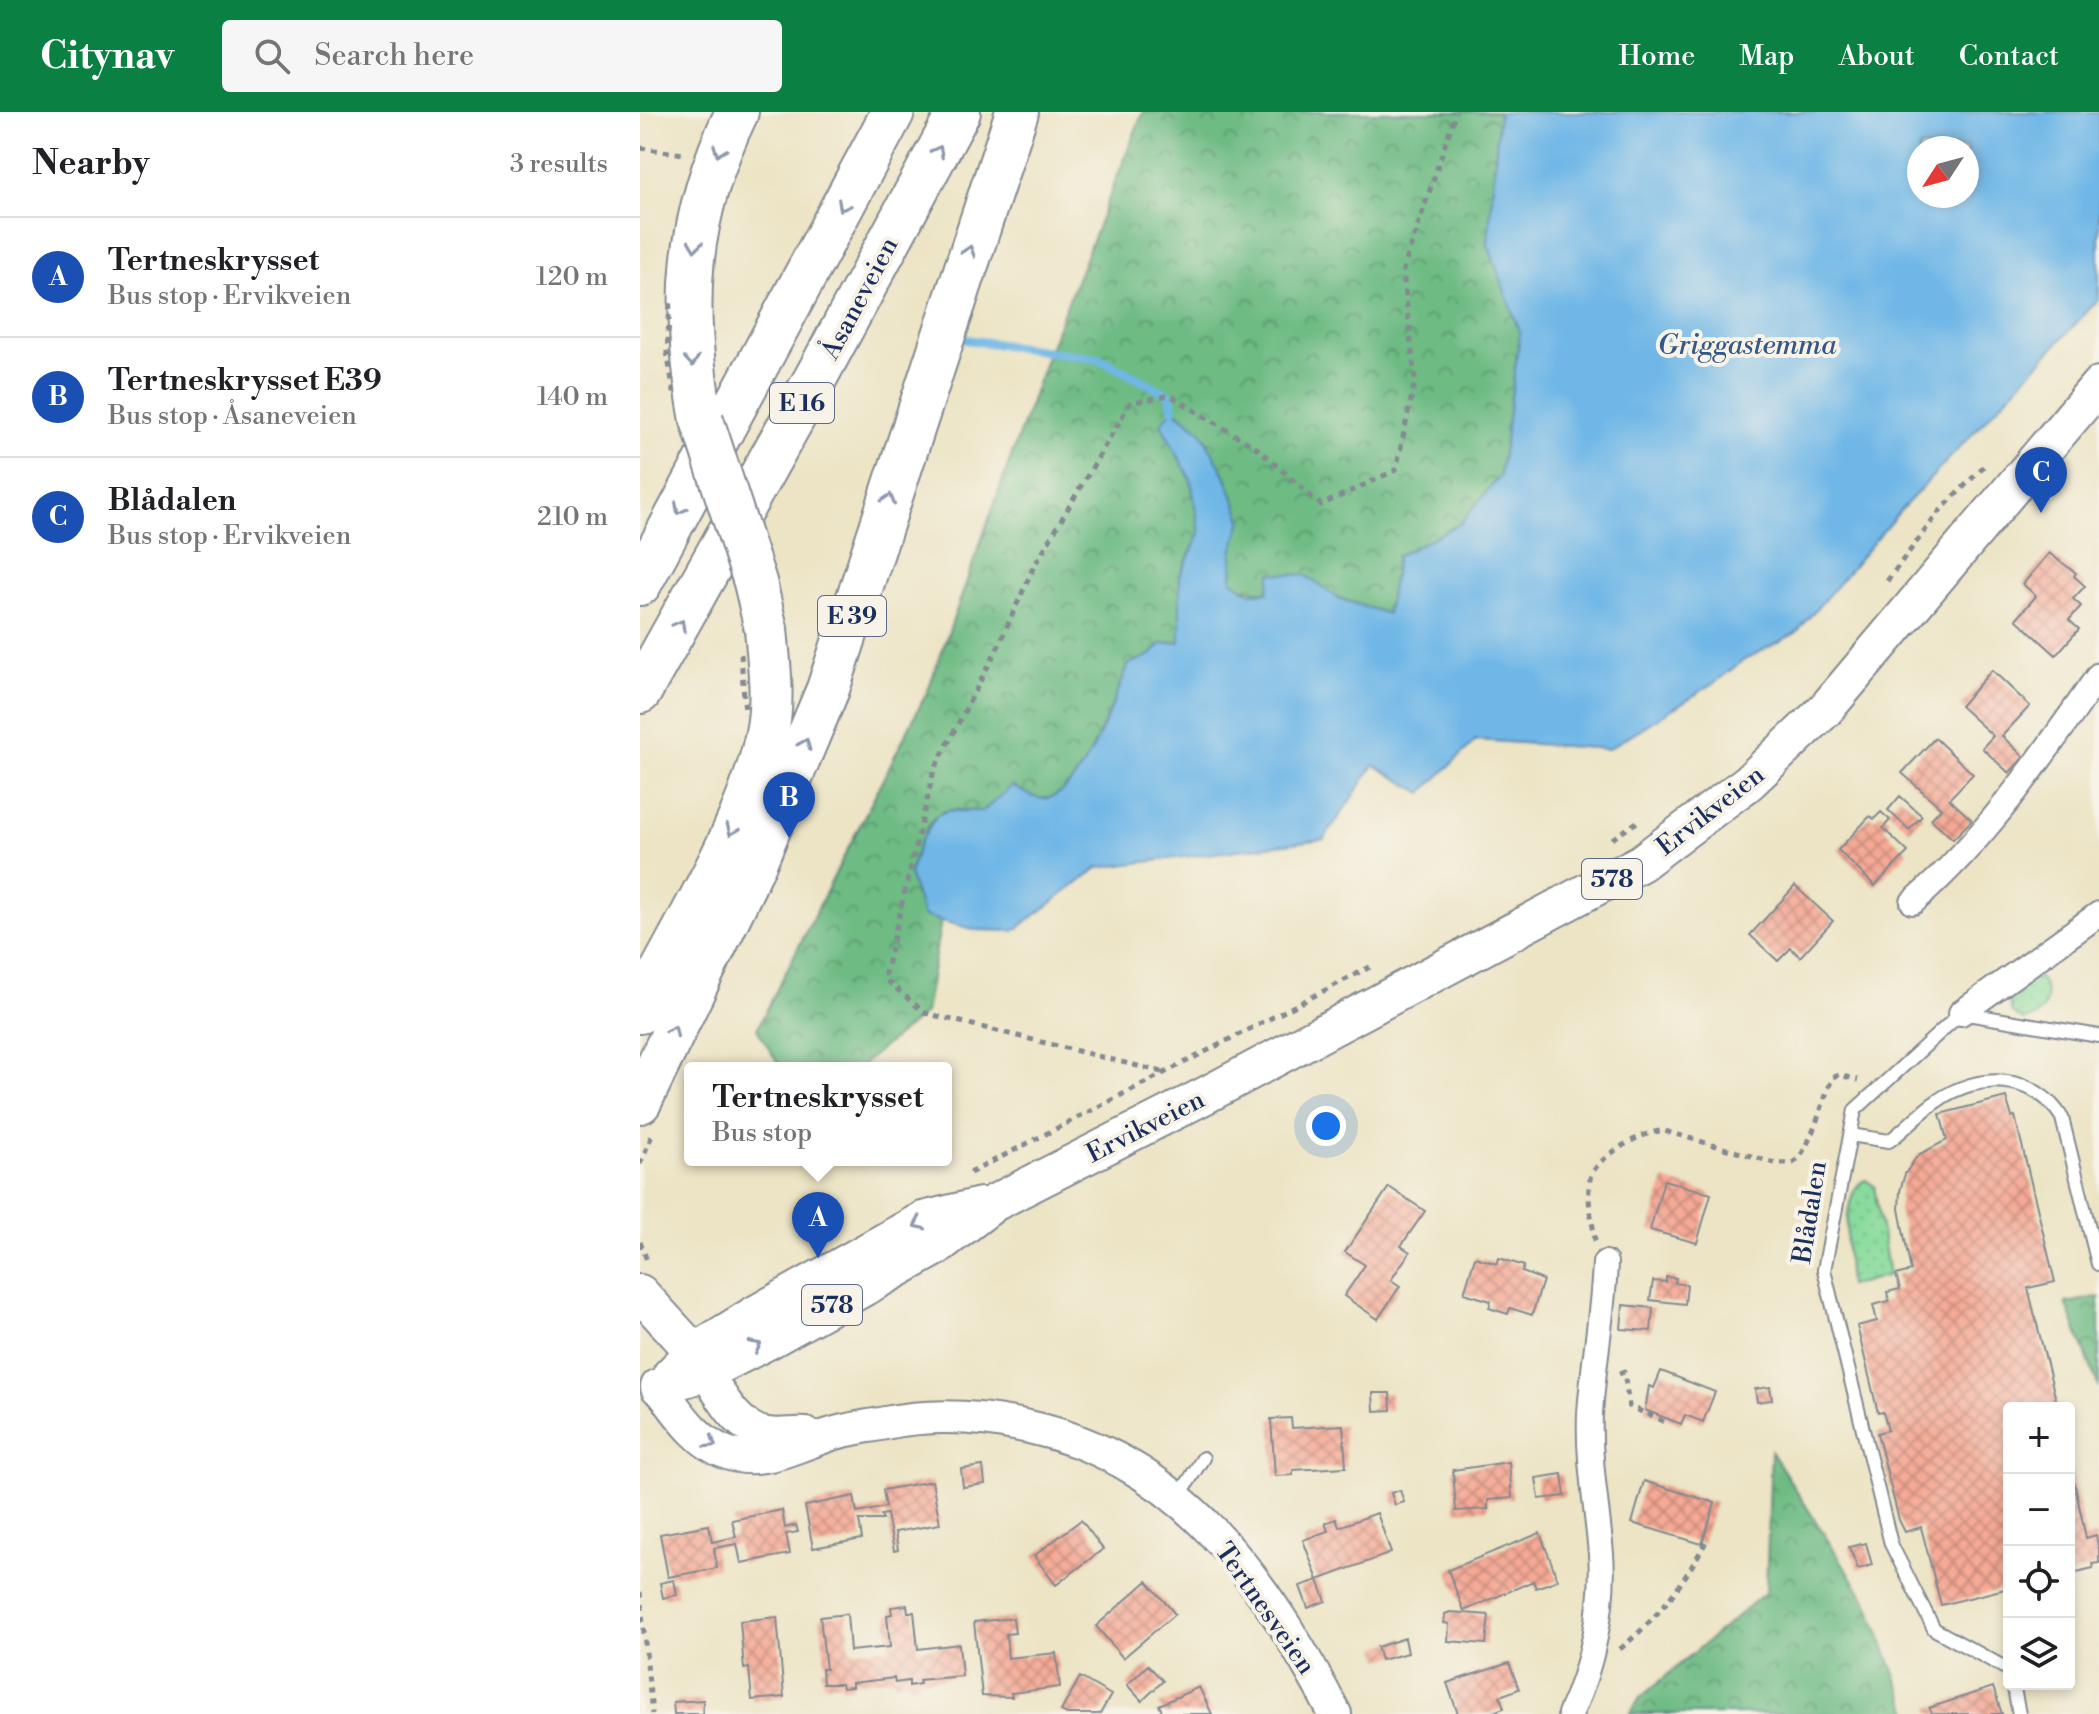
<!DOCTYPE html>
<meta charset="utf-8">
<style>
:root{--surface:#fff;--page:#f6f6f6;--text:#202124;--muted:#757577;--line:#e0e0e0;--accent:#0b8043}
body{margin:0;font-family:"Libre Bodoni",serif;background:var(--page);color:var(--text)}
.controls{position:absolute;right:24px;bottom:24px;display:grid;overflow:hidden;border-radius:8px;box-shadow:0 4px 12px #0003}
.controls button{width:72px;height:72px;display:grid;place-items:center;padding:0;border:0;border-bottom:2px solid var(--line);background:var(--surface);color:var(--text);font:40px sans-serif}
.compass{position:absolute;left:1267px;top:24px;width:72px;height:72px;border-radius:50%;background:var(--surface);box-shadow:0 4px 12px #0003;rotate:234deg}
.you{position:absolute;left:686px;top:1014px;width:28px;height:28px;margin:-20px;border:6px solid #fff;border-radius:50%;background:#1a73e8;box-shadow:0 0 0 12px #1a73e833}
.badge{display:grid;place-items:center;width:52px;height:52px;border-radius:50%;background:var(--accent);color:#fff;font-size:26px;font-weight:700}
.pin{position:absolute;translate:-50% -66px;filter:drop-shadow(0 2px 4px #0008)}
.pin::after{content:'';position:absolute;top:42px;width:28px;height:24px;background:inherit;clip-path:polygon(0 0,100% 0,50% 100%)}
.popup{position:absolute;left:44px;top:950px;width:268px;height:104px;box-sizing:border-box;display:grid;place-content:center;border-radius:8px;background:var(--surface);filter:drop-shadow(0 2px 6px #0005);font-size:26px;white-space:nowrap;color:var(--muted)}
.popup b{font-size:30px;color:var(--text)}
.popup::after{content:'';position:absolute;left:50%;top:100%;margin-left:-16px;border:16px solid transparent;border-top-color:var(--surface)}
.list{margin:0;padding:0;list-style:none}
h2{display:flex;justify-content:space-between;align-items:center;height:104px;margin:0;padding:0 32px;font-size:34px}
h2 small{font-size:26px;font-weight:400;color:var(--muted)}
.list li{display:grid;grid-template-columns:52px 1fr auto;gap:24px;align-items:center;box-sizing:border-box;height:120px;padding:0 32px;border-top:2px solid var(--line)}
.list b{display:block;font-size:30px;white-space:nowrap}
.list p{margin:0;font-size:26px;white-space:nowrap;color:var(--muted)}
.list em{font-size:26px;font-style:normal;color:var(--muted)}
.icon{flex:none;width:44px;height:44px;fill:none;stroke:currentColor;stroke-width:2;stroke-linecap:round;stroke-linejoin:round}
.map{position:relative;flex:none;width:1459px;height:1602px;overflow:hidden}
header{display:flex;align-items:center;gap:48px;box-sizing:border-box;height:112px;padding:0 40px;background:var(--accent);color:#fff}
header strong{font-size:38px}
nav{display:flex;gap:44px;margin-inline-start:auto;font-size:28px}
.search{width:560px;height:72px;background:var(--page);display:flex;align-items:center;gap:20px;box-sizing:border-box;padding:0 28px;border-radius:8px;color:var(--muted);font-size:30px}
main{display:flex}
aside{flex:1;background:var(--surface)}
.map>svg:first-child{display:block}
.grass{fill:url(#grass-dots);stroke:#52857d;stroke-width:2}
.forest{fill:url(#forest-crowns);stroke:#447571;stroke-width:2}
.water{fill:#70b7e7;stroke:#4673a2;stroke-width:2;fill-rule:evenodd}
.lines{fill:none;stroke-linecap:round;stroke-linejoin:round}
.stream{stroke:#70b7e7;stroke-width:9}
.building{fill:url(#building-cross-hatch)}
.service-casing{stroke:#848a91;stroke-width:16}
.minor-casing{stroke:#848a91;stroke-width:28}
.secondary-casing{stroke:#848a91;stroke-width:36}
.primary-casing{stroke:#848a91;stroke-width:40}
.motorway-casing{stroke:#848a91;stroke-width:46}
.path{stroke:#848a91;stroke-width:5;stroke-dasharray:6 6;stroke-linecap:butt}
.service{stroke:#fff;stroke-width:12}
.minor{stroke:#fff;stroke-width:24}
.secondary{stroke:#fff;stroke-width:32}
.primary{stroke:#fff;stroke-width:36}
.motorway{stroke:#fff;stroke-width:42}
.motorway-bridge-casing{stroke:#848a91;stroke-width:46;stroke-linecap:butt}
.path-bridge{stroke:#848a91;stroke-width:5;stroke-dasharray:6 6;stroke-linecap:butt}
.motorway-bridge{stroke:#fff;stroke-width:42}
.oneway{stroke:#8d97ae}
.labels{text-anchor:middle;stroke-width:8;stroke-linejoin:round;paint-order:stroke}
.shield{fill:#f7f3e8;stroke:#5d6a87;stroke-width:2}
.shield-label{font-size:24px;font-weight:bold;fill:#1b2f5e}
.street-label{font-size:26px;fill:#1b2f5e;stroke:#f7f3e8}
.water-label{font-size:28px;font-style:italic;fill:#355887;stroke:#f7f3e8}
</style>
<header>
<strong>Citynav</strong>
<div class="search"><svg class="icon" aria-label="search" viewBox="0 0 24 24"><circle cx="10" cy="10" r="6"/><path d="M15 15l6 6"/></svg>Search here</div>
<nav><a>Home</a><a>Map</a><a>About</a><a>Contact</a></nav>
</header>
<main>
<aside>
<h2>Nearby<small>3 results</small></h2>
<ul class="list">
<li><span class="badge" style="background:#1a4fb4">A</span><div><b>Tertneskrysset</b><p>Bus stop · Ervikveien</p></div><em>120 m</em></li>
<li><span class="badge" style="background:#1a4fb4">B</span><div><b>Tertneskrysset E39</b><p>Bus stop · Åsaneveien</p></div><em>140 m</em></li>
<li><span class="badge" style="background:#1a4fb4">C</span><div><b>Blådalen</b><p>Bus stop · Ervikveien</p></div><em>210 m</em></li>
</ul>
</aside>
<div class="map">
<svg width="1459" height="1602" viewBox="0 0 1459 1602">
<defs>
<pattern id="grass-dots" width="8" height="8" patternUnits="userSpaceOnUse" patternTransform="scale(2)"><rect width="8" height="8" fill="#89db9c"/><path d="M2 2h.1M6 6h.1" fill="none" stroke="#76bc89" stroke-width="1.8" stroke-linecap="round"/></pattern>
<pattern id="forest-crowns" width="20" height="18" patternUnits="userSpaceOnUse" patternTransform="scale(2)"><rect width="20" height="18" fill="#6ebb84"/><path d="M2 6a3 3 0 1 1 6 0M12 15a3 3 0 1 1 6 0" fill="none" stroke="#5a986f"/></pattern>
<pattern id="building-cross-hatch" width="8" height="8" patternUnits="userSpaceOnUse" patternTransform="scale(2)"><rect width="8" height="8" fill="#f6a994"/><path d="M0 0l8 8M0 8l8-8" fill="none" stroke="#c68a7c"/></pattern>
</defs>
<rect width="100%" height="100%" fill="#f7f3e8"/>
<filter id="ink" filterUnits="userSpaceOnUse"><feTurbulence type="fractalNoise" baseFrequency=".0125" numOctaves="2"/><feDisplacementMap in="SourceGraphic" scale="16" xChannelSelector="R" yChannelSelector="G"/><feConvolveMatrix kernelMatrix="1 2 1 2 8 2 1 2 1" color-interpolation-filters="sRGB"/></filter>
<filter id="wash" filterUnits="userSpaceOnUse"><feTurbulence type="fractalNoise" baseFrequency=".006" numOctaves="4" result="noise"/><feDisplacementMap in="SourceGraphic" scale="32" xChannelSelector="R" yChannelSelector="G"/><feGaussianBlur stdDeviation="1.8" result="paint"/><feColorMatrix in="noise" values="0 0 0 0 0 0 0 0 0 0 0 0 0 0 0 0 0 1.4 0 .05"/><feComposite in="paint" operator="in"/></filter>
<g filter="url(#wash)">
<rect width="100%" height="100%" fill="#ece4c4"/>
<path class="grass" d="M1395,862C1413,876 1410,906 1383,908L1372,901L1368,885Z
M1226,1068L1234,1074L1249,1163L1209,1174C1207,1151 1200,1075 1226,1068Z"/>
<path class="forest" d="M503,0H859L848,132L880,221L860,364L820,412L757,444L747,502L698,486L665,463C635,477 623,488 592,470V440L602,408L585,363L561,319L533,297L522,312L551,368L560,421L540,464V530L521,532L511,543L489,552C473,586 447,671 412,685C398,691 384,680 372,674L343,699C332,699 317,696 305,699C271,709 282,777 283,803L301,809L285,901L218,956H141L117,917L288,578L412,230Z
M1459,1185V1276L1426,1191Z
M1131,1339L1228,1491L1270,1602H990L1000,1586L1126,1480Z"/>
<path class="water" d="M859,0H1459V187L1260,399L1156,521L1104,548L1074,571L968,637L836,628L782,681L734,653L684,727L458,756L374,819L336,818L283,804L269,762L280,730L297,703L307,699H343L372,674C384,680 398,691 412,685C447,671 474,586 489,552L511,543L521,532L540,530V464L560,421L551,368L521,312L533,297L561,319L585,363L602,408L592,440V469L611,481L628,480L631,461L665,463L698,486L747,502L757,444L820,412L860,364L880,221L848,132ZM1279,36H1327V84H1279Z"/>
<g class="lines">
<path class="stream" d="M323,227L460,247L530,283L533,297"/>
</g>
<g id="blocks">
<path class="building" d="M1409,441L1436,461L1434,464L1445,474L1433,487L1441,494L1429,508L1439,517L1416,543L1376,507L1396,484L1383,472Z
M1352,558L1390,594L1362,624L1384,645L1369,661L1342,636L1353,624L1320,594Z
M1295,626L1333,662L1309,687L1332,708L1313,727L1291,707L1301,696L1262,661Z
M1260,684L1282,704L1269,718L1248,698Z
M1241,700L1250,708L1243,716L1268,740L1235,774L1198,738L1230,704L1234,707Z
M1155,774L1193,809L1160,845L1151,836L1138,849L1110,823Z
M1366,985L1372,1005L1375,1004L1415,1170L1388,1176L1418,1296H1369V1476L1301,1493L1281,1415L1265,1420L1259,1408L1237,1321L1248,1318L1243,1300L1238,1301L1217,1214L1237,1209L1233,1193L1249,1189L1247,1180L1260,1177L1256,1163L1271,1159L1259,1097L1260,1079L1265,1062L1278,1043L1307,1028L1300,1002Z
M1024,1068L1071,1082L1057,1131L1010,1118Z
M749,1075L785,1099L761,1134L770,1140L751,1168L760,1174L738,1207L704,1184L725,1153L705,1140Z
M835,1145L857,1152L859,1146L884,1154L882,1160L903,1168L892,1203L870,1196L868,1202L849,1196L851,1189L824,1181Z
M1026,1165L1036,1166L1035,1171L1047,1173L1045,1192L1010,1188L1013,1169L1026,1170Z
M983,1193L1013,1196L1011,1219L981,1217Z
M1021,1259L1075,1280L1063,1310L1045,1303L1041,1312L1005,1298L1009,1274L1014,1276Z
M1130,1275L1132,1288L1117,1290L1115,1277Z
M733,1281H750L751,1298L734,1299Z
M651,1306L652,1316L703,1313L706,1355L653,1358V1363L635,1364L631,1307Z
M1429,1346L1446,1426L1456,1423L1459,1437V1451L1452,1452L1453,1456L1429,1462Z
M869,1350L872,1386L848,1388V1397L816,1399L813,1358Z
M343,1354L345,1372L323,1375L321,1357Z
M922,1362L925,1384L899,1387L896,1366Z
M292,1369L300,1412L255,1420L258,1438L254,1439L247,1402L241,1403L243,1408H219L222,1427L173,1436L165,1394L214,1384L217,1401L246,1395L243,1378Z
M1004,1369L1075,1391L1062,1432L992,1411Z
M760,1378L764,1390L755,1393L751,1381Z
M142,1398L145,1416L156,1413L158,1420L146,1422L150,1442L101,1451L97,1432L74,1436L77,1456L28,1465L20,1422L69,1413L72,1430L96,1425L92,1408Z
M737,1401L751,1441L678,1468L663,1428L688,1419L685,1411L696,1407L699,1415Z
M441,1408L463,1437L416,1473L394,1444Z
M900,1421L918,1468L896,1476L893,1469L824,1499L808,1458Z
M1226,1431L1232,1453L1218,1457L1209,1435Z
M34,1468L37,1483L23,1486L20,1471Z
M678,1468L686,1489L668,1496L660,1474Z
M507,1469L535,1502L483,1546L456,1514Z
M267,1493L268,1500H274L278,1537L319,1532L322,1564L279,1568L280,1572L269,1574V1569L255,1571L254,1566L212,1571V1575L202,1576L201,1572H183L182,1557H186L180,1505L207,1502L210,1539L250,1535L247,1503L252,1502L251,1495Z
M810,1500L849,1503L846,1532L808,1529L809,1512L804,1511L805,1502Z
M137,1505L144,1585L112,1588L109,1556L104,1557L100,1509Z
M373,1506L375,1521L366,1522L368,1546L416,1541L420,1575L371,1581L372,1585L342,1584L334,1510Z
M765,1526L768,1541L741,1548L737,1535Z
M869,1551L879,1577L860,1584L864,1596L848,1602H818L807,1571Z
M508,1553L523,1569L502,1589L487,1573Z
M440,1565L471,1583L460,1602H427L421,1599Z
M559,1575L572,1602H523L519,1593Z
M1353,1575L1362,1602H1291L1289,1596Z
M63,1588V1602H34L33,1590Z"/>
</g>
</g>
<g filter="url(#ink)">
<use href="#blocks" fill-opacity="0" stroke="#848a91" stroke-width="2"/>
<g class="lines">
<g class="service-casing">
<path id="service" d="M1210,1023L1249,1029C1266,1017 1280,1000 1297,989C1338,960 1395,961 1422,1006L1458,1152
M538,1386L563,1346
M1369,1558L1294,1517L1251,1432L1184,1158L1215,998L1321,901L1459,924
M1373,1572L1379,1602"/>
</g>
<g class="minor-casing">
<path id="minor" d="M1273,790C1346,727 1404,642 1459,563
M1321,901L1459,802
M930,1602C952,1556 965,1493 961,1442C957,1395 948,1349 950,1302C953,1252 963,1202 965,1151"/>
</g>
<g class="secondary-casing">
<path id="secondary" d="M54,1240C71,1265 93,1319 128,1322C140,1324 153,1321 166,1322
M19,1275C38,1300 56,1330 87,1341C121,1354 155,1334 186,1324C205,1317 226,1315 245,1311C294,1301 340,1304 389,1315C544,1349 625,1469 695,1602"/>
</g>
<g class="primary-casing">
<path id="primary" d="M0,1181L54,1240
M31,1263L54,1240L112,1204L283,1108L341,1094
M19,1275L67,1260L126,1230L295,1136L354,1091L566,983L1001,751L1109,670L1185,598L1459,273"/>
</g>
<g class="motorway-casing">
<path id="motorway" d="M62,308C41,195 46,105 97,0
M0,472L253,0
M0,580L175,267L319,0
M0,900C42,817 110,711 127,621C134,587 129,551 126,517
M0,990L115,751L188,577L377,0"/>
</g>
<path class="path" d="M0,36L44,42
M1247,469L1299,400L1346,352
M972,727L1000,708
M522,960L285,901L244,866L294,658L359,533L393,456L490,291L530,283L618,337L681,393L756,358L775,269L763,158L816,0
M0,1052L13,1021
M330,1061L730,855
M955,1129C953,1111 946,1086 950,1067C954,1046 1005,1017 1025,1019L1135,1051H1153C1170,1040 1183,987 1193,965L1200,963L1218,968
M0,1130L8,1151
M979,1262L984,1260L989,1294L1029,1312
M0,1480L12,1602
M980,1537C1020,1504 1043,1472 1068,1426"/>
<use href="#service" class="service"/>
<use href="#minor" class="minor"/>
<use href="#secondary" class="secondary"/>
<use href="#primary" class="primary"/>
<use href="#motorway" class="motorway"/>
<g class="motorway-bridge-casing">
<path id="motorway-bridge" d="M62,308L115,470L126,517"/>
</g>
<path class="path-bridge" d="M30,191L27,240L35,286
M101,542L105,602"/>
<use href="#motorway-bridge" class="motorway-bridge"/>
</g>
<defs><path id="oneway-chevron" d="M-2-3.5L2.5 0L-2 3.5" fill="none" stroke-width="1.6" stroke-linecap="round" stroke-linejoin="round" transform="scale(2)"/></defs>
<g class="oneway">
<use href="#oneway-chevron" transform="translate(79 39) rotate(111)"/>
<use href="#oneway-chevron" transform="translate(298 39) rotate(-62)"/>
<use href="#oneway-chevron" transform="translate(203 94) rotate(118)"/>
<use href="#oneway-chevron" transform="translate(55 134) rotate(97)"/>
<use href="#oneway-chevron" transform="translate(329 139) rotate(-72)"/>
<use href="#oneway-chevron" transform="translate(52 249) rotate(84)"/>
<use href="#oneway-chevron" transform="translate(249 387) rotate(-73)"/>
<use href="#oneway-chevron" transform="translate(40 397) rotate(118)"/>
<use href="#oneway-chevron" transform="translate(40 513) rotate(-61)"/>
<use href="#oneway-chevron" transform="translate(165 632) rotate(-67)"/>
<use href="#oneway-chevron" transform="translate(92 718) rotate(113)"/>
<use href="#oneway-chevron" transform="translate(33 919) rotate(-65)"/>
<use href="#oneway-chevron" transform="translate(279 1112) rotate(156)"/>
<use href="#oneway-chevron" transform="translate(116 1234) rotate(-27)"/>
<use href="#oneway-chevron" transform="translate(71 1331) rotate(33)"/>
</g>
</g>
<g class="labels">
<g class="shield">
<rect x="130" y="271" width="64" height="40" rx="6"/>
<rect x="178" y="484" width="68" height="40" rx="6"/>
<rect x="942" y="747" width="60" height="40" rx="6"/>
<rect x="162" y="1173" width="60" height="40" rx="6"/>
</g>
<g class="shield-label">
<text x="162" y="299">E 16</text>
<text x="212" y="512">E 39</text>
<text x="972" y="775">578</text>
<text x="192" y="1201">578</text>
</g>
<g class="street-label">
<text transform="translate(219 186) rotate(-62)" y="9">Åsaneveien</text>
<text transform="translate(1070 698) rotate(-38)" y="9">Ervikveien</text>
<text transform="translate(505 1014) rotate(-27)" y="9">Ervikveien</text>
<text transform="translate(1169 1100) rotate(-81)" y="9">Blådalen</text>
<text transform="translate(626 1496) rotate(55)" y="9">Tertnesveien</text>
</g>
<g class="water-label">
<text x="1107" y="242">Griggastemma</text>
</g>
</g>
</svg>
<div class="controls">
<button>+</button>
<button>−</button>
<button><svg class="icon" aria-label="locate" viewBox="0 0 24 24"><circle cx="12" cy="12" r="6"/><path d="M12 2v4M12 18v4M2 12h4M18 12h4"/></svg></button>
<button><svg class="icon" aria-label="layers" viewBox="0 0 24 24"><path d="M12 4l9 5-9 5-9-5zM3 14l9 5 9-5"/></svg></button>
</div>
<svg class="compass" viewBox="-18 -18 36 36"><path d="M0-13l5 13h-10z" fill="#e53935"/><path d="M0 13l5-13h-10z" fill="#757577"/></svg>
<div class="you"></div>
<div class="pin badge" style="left:178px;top:1146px;background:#1a4fb4">A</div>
<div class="popup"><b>Tertneskrysset</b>Bus stop</div>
<div class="pin badge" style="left:149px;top:726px;background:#1a4fb4">B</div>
<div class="pin badge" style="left:1401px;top:401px;background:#1a4fb4">C</div>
</div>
</main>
